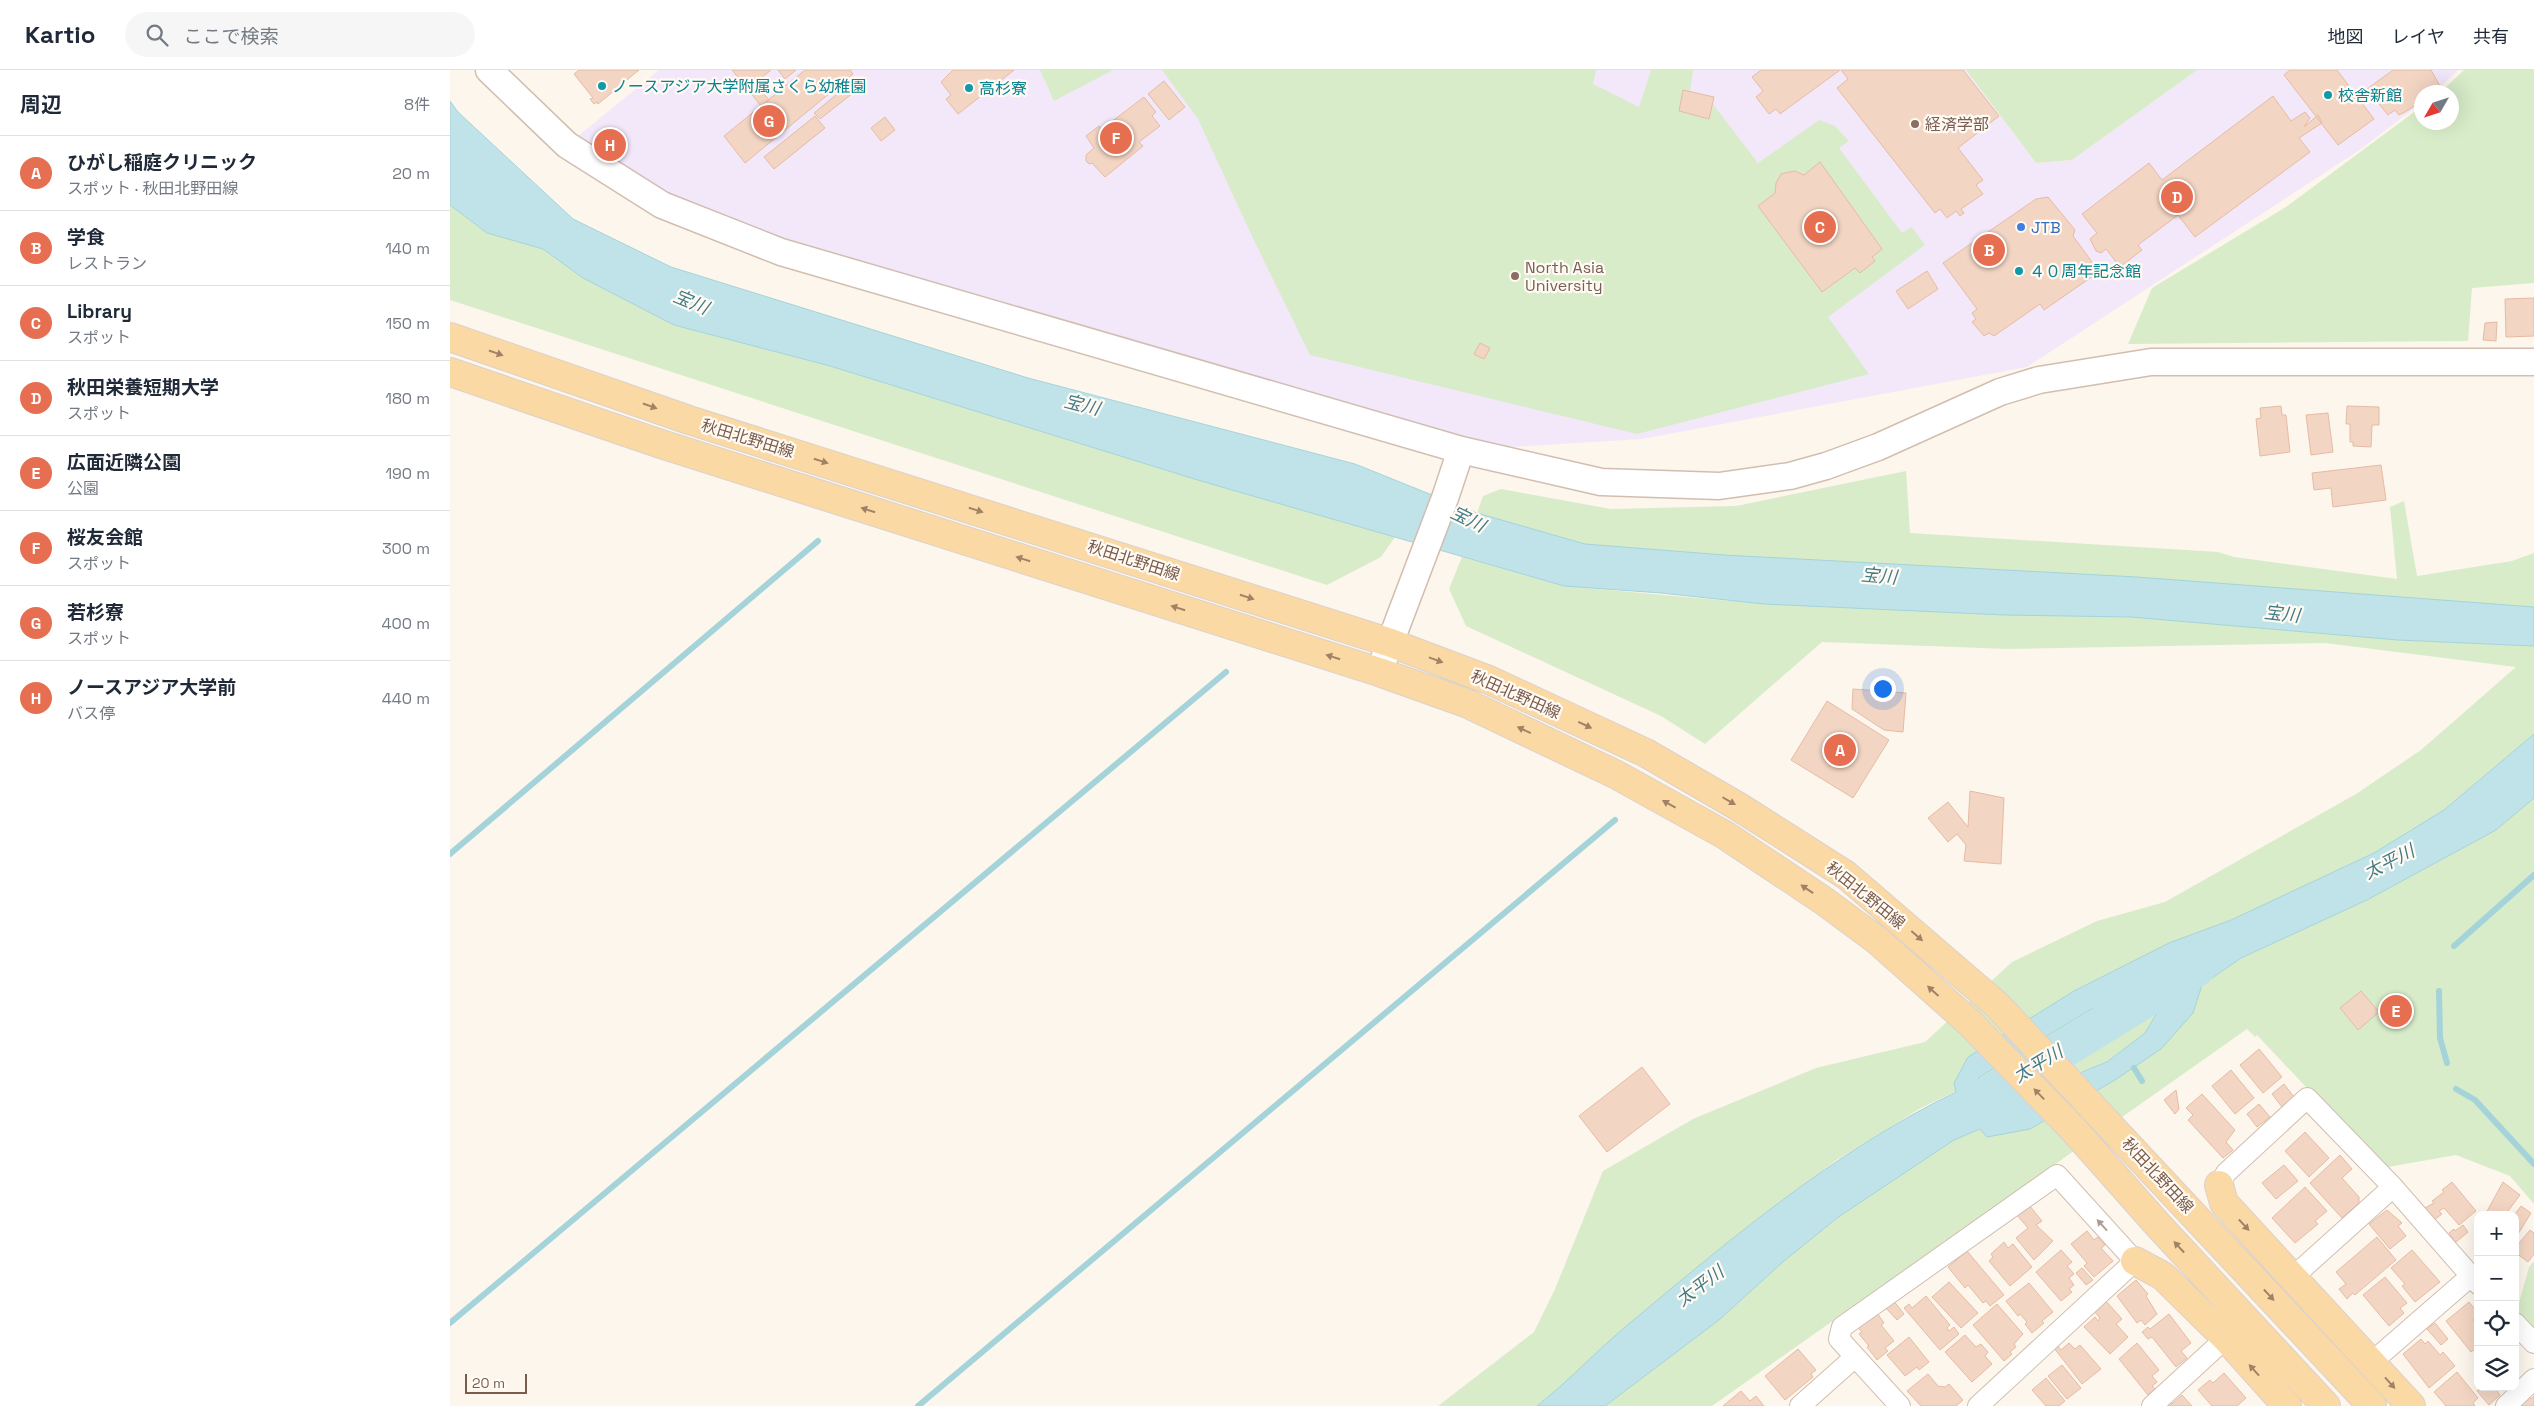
<!DOCTYPE html>
<html lang="ja">
<meta charset="utf-8">
<style>
:root{--surface:#fff;--page:#f6f6f7;--text:#1f2937;--muted:#747a83;--line:#e0e1e3;--accent:#e76f51}
body{margin:0;font-family:"Space Grotesk","Noto Sans JP",sans-serif;background:var(--page);color:var(--text)}
.controls{position:absolute;right:15px;bottom:15px;display:grid;overflow:hidden;border-radius:10px;box-shadow:0 5px 20px #0002}
.controls button{width:45px;height:45px;display:grid;place-items:center;padding:0;border:0;border-bottom:1px solid var(--line);background:var(--surface);color:var(--text);font:25px sans-serif}
.compass{position:absolute;left:1964px;top:15px;width:45px;height:45px;border-radius:50%;background:var(--surface);box-shadow:0 5px 20px #0002;rotate:231deg}
.scale{position:absolute;left:15px;bottom:12px;width:62px;box-sizing:border-box;padding-left:5px;border:2px solid #7a5c4d;border-top:0;font-size:14px;line-height:18px;white-space:nowrap;color:#7a5c4d;-webkit-text-stroke:4px #fffaf3;paint-order:stroke}
.you{position:absolute;left:1432px;top:618px;width:18px;height:18px;margin:-12px;border:4px solid #fff;border-radius:50%;background:#1a73e8;box-shadow:0 0 0 8px #1a73e833}
.badge{display:grid;place-items:center;width:32px;height:32px;border-radius:50%;background:var(--accent);color:#fff;font-size:16px;font-weight:700}
.pin{position:absolute;translate:-50% -50%;border:2px solid #fff;box-shadow:0 1px 5px #0006}
.list{margin:0;padding:0;list-style:none}
h2{display:flex;justify-content:space-between;align-items:center;height:65px;margin:0;padding:0 20px;font-size:21px}
h2 small{font-size:16px;font-weight:400;color:var(--muted)}
.list li{display:grid;grid-template-columns:32px 1fr auto;gap:15px;align-items:center;box-sizing:border-box;height:75px;padding:0 20px;border-top:1px solid var(--line)}
.list b{display:block;font-size:19px;white-space:nowrap}
.list p{margin:0;font-size:16px;white-space:nowrap;color:var(--muted)}
.list em{font-size:16px;font-style:normal;color:var(--muted)}
.icon{flex:none;width:28px;height:28px;fill:none;stroke:currentColor;stroke-width:2;stroke-linecap:round;stroke-linejoin:round}
.map{position:relative;flex:none;width:2084px;height:1336px;overflow:hidden}
header{display:flex;align-items:center;gap:30px;box-sizing:border-box;height:70px;padding:0 25px;background:var(--surface);border-bottom:1px solid var(--line)}
header strong{font-size:24px}
nav{display:flex;gap:28px;margin-inline-start:auto;font-size:18px}
.search{width:350px;height:45px;background:var(--page);display:flex;align-items:center;gap:12px;box-sizing:border-box;padding:0 18px;border-radius:28px;color:var(--muted);font-size:19px}
main{display:flex}
aside{flex:1;background:var(--surface)}
.map>svg:first-child{display:block}
.education{fill:#f3e8fa}
.green{fill:#d8ecc9;fill-rule:evenodd}
.water{fill:#bfe3e8;stroke:#a5d3da;fill-rule:evenodd}
.lines{fill:none;stroke-linecap:round;stroke-linejoin:round}
.stream{stroke:#a5d3da;stroke-width:6}
.river{stroke:#bfe3e8;stroke-width:38}
.building{fill:#f3d5c3;stroke:#e6bba3}
.minor-casing{stroke:#d1beb0;stroke-width:22}
.tertiary-casing{stroke:#d1beb0;stroke-width:29}
.primary-casing{stroke:#dad1cd;stroke-width:30}
.minor{stroke:#fff;stroke-width:20}
.tertiary{stroke:#fff;stroke-width:26}
.primary{stroke:#fbd9a5;stroke-width:28}
.oneway{fill:#a18267}
.oneway2{fill:#af9d94}
.culture-dot{fill:#0f9aa8;stroke:#fffaf3;stroke-width:2}
.education-dot{fill:#8d6e63;stroke:#fffaf3;stroke-width:2}
.shop-dot{fill:#3f7fe0;stroke:#fffaf3;stroke-width:2}
.labels{text-anchor:middle;stroke-width:4.5;stroke-linejoin:round;paint-order:stroke}
.culture-label{font-size:16px;fill:#0d838f;stroke:#fffaf3;text-anchor:start}
.education-label{font-size:16px;fill:#785e54;stroke:#fffaf3;text-anchor:start}
.shop-label{font-size:16px;fill:#366cbe;stroke:#fffaf3;text-anchor:start}
.street-label{font-size:16px;fill:#7a5c4d;stroke:#fffaf3}
.water-label{font-size:18px;font-style:italic;fill:#437c86;stroke:#fffaf3}
</style>
<header>
<strong>Kartio</strong>
<div class="search"><svg class="icon" aria-label="search" viewBox="0 0 24 24"><circle cx="10" cy="10" r="6"/><path d="M15 15l6 6"/></svg>ここで検索</div>
<nav><a>地図</a><a>レイヤ</a><a>共有</a></nav>
</header>
<main>
<aside>
<h2>周辺<small>8件</small></h2>
<ul class="list">
<li><span class="badge">A</span><div><b>ひがし稲庭クリニック</b><p>スポット · 秋田北野田線</p></div><em>20 m</em></li>
<li><span class="badge">B</span><div><b>学食</b><p>レストラン</p></div><em>140 m</em></li>
<li><span class="badge">C</span><div><b>Library</b><p>スポット</p></div><em>150 m</em></li>
<li><span class="badge">D</span><div><b>秋田栄養短期大学</b><p>スポット</p></div><em>180 m</em></li>
<li><span class="badge">E</span><div><b>広面近隣公園</b><p>公園</p></div><em>190 m</em></li>
<li><span class="badge">F</span><div><b>桜友会館</b><p>スポット</p></div><em>300 m</em></li>
<li><span class="badge">G</span><div><b>若杉寮</b><p>スポット</p></div><em>400 m</em></li>
<li><span class="badge">H</span><div><b>ノースアジア大学前</b><p>バス停</p></div><em>440 m</em></li>
</ul>
</aside>
<div class="map">
<svg width="2084" height="1336" viewBox="0 0 2084 1336">
<rect width="100%" height="100%" fill="#fdf6ec"/>
<path class="education" d="M209,0H1516L1586,93L1622,90L1747,0H2008L1985,22H1972L1971,33L1911,79L1577,297L1192,369L1011,380L331,182L117,75Z"/>
<path class="green" d="M590,0H663L604,31Z
M712,0H1146L1143,14L1189,37L1201,0H1243L1240,21L1233,20L1229,41L1259,49L1262,33L1308,93L1369,50L1385,56L1399,71L1389,78L1452,163L1462,157L1475,175L1378,247L1419,304L1187,364L860,285L799,160L748,49ZM1369,93L1425,191L1410,203L1405,198L1372,222L1309,136L1325,123L1326,113L1331,104L1345,101L1354,105Z
M1516,0H1747L1622,90L1586,93Z
M2014,0H2084V213L2022,218L2018,271L1678,274L1702,218L1836,137L1971,37L1972,52H2002V22H1991Z
M0,135L37,163L93,179L133,208L224,255L380,296L751,411L945,467L931,487L877,515L0,230Z
M1456,401L1460,463L1768,482L1784,487L1947,509L1940,437L1954,431L1967,506L2062,491L2084,483V537L1274,485L1135,474L1027,443L1033,426L1051,419L1161,439L1286,436Z
M1012,487L1114,516L1314,534L1681,547L1948,570L2084,576V664L1994,740L1924,783L1781,850L1719,874L1629,918L1518,987L1504,1013L1506,1021L1469,1039L1385,1091L1304,1153L1173,1259L1107,1320L1087,1336H988L1084,1262L1105,1219L1153,1101L1243,1049L1366,998L1475,972L1562,892L1647,851L1715,832L1906,724L1971,680L2066,597L1875,573L1558,579L1372,572L1255,674L1211,646L1016,556L999,519Z
M2084,728V1134L2060,1106L2006,1085L1932,1098L1807,965L1805,967L1797,959L1262,1336H1155L1269,1250L1334,1191L1387,1148L1504,1070L1531,1059L1537,1067L1743,943L1752,915L1791,888L1917,830L2046,760Z
M1694,915L1714,933L1695,963L1657,992L1550,1030L1528,1008L1638,941Z
M2084,1191V1265L2066,1244L2079,1197Z"/>
<path class="water" d="M0,31L8,42L123,149L221,197L578,308L905,394L1027,443L1135,474L1274,485L1687,507L2084,537V576L1948,570L1681,547L1554,545L1314,534L1211,523L1114,516L751,411L380,296L224,255L133,208L93,179L37,163L0,135Z
M2084,664V728L2046,760L1917,830L1791,888L1752,915L1743,943L1711,979L1665,1010L1580,1059L1537,1067L1530,1059L1504,1070L1387,1148L1334,1191L1269,1250L1155,1336H1087C1118,1312 1144,1283 1174,1258C1278,1171 1384,1081 1506,1022L1504,1013L1518,987L1624,921L1719,873L1781,850L1924,783L1994,740ZM1694,916L1713,933L1695,963L1657,992L1560,1030H1550L1528,1008L1638,941Z"/>
<g class="lines">
<path class="stream" d="M0,784L368,471
M2004,876L2084,805
M1989,921L1990,968L1997,993
M1684,998L1692,1011
M2006,1019L2025,1030L2084,1094
M0,1253L776,602
M468,1336L1165,750"/>
<path class="river" d="M1500,1049L1747,897"/>
</g>
<path class="building" d="M129,0H189L148,34L147,32L144,34L140,29L143,28L124,4Z
M282,0H321L305,13L319,30L311,36Z
M328,0H346L335,9Z
M355,0H400L403,4L295,93L274,66Z
M503,0H564L508,44L496,29L501,25L491,12Z
M1311,0H1390L1330,44L1326,39L1319,44L1306,27L1313,21L1302,7Z
M1391,0H1513L1549,46L1508,78L1533,110L1526,115L1533,124L1511,139L1514,143L1510,146L1506,141L1497,148L1490,139L1485,143L1387,18L1398,9Z
M1840,0H1887L1924,49L1888,75L1834,5Z
M1943,0H1981L1990,16L1982,22H1972V31L1955,42L1949,45L1945,40L1938,45L1917,19Z
M714,11L735,37L719,50L698,24Z
M397,16L403,23L370,49L364,43Z
M1233,20L1264,27L1259,49L1229,41Z
M1823,26L1841,51L1855,42L1860,48L1854,57L1868,45L1872,53L1849,68L1860,82L1745,167L1728,145L1688,175L1692,180L1670,197L1656,179L1651,183L1646,181L1640,169L1647,163L1632,144L1699,93L1712,110Z
M694,27L706,42L702,46L710,56L689,72L693,76L655,107L642,93L639,94L636,91V85L644,78L636,66L649,56L652,59Z
M365,46L375,58L324,99L314,87Z
M435,47L445,60L431,71L421,58Z
M1370,92L1432,179L1422,187L1425,191L1410,203L1405,198L1372,222L1308,136L1325,123L1326,113L1331,104L1345,101L1354,105Z
M1598,127L1625,160L1623,166L1642,192L1636,197L1643,206L1594,240L1590,234L1544,266L1539,263L1534,266L1522,252L1526,249L1522,243L1527,239L1493,193L1586,129Z
M1477,201L1488,219L1458,239L1446,221Z
M2084,228V266L2056,267L2055,229Z
M2047,252L2046,271L2033,270L2035,253Z
M1030,273L1040,278L1034,289L1024,284Z
M1831,336L1832,345H1836L1840,382L1810,386L1806,349L1811,348L1810,338Z
M1897,336L1929,337V355H1922L1921,377L1903,376V372H1900V354H1896Z
M1878,343L1883,382L1861,385L1856,345Z
M1931,395L1936,430L1883,437L1881,418L1864,420L1862,403Z
M1403,619L1456,623L1453,662L1434,660L1402,639Z
M1377,631L1439,670L1403,728L1341,690Z
M1520,721L1554,728L1551,794L1514,791L1516,775L1507,764L1498,772L1478,748L1498,732L1518,757Z
M1911,921L1929,942L1908,960L1890,938Z
M1809,979L1832,1007L1813,1023L1790,995Z
M1192,997L1220,1034L1157,1082L1129,1046Z
M1781,1000L1804,1028L1785,1044L1762,1016Z
M1834,1014L1844,1027L1832,1037L1822,1024Z
M1726,1020L1729,1039L1725,1044L1714,1030Z
M1752,1024L1785,1060L1776,1072L1783,1080L1773,1088L1738,1050L1743,1045L1736,1038Z
M1809,1034L1820,1047L1807,1057L1797,1044Z
M1855,1062L1879,1088L1859,1107L1835,1081Z
M1890,1085L1902,1099L1892,1108L1909,1127V1133L1892,1148L1860,1113Z
M1834,1095L1848,1111L1826,1129L1812,1113Z
M2002,1112L2026,1141L2009,1155L1994,1138L1989,1141L1992,1144L1984,1150L1975,1138L1984,1133L1982,1131L1994,1122L1992,1120Z
M2053,1112L2070,1125L2055,1145H2035Z
M1855,1117L1877,1141L1865,1151L1868,1154L1845,1173L1822,1148Z
M1579,1135L1592,1151L1586,1155L1603,1171L1584,1190L1566,1168L1578,1158L1567,1145Z
M2071,1136L2081,1143L2065,1169V1145H2060L2062,1142L2065,1144Z
M1937,1140L1952,1153L1948,1156L1956,1166L1940,1179L1919,1154Z
M2013,1155L2018,1162L2006,1172L1999,1163L2004,1159L2005,1161Z
M2080,1160L2084,1163V1184L2078,1192L2065,1182V1178Z
M1637,1161L1644,1170L1648,1167L1655,1175L1651,1178L1663,1191L1644,1207L1634,1196L1637,1193L1621,1174Z
M1927,1167L1946,1190L1905,1225L1903,1223L1897,1229L1889,1219L1896,1214L1886,1202Z
M1554,1172L1558,1178L1563,1174L1582,1197L1560,1216L1539,1191L1543,1187L1541,1184Z
M1611,1180L1622,1192L1617,1196L1624,1204L1619,1208L1624,1215L1619,1219L1622,1222L1611,1231L1586,1202Z
M1962,1180L1990,1212L1965,1232L1952,1216L1955,1214L1941,1198Z
M1517,1181L1554,1225L1540,1236L1536,1231L1533,1233L1518,1215L1515,1218L1498,1197Z
M1632,1198L1643,1210L1636,1215L1626,1203Z
M1935,1207L1957,1233L1950,1238L1954,1243L1939,1256L1913,1225Z
M1686,1210L1698,1224L1696,1226L1707,1244L1695,1255L1691,1250L1687,1253L1667,1226Z
M1499,1212L1528,1243L1511,1258L1482,1227Z
M1579,1213L1603,1242L1592,1251L1594,1253L1582,1263L1575,1254L1577,1252L1570,1244L1568,1246L1556,1231Z
M1476,1226L1500,1255L1497,1258L1499,1261L1504,1257L1509,1264L1490,1280L1454,1238L1459,1234L1462,1238Z
M1443,1230L1454,1244L1447,1250L1435,1237Z
M1655,1230L1672,1249L1666,1254L1678,1267L1660,1284L1634,1257L1645,1247L1648,1251L1650,1248L1644,1241Z
M2019,1232L2028,1243V1246L2023,1250L2028,1256V1277L2021,1282L1996,1251Z
M1547,1234L1573,1264L1564,1274L1566,1277L1560,1282L1562,1284L1554,1291L1523,1255Z
M1427,1243L1434,1253L1431,1255L1444,1271L1435,1278L1438,1281L1427,1290L1417,1277L1419,1276L1409,1264L1412,1262L1408,1258Z
M1719,1244L1741,1273L1731,1281L1737,1288L1726,1297L1702,1267L1698,1269L1692,1262L1698,1257L1700,1259Z
M1985,1253L1998,1269L1991,1275L1977,1259Z
M1515,1265L1526,1277L1531,1274L1538,1282L1535,1286L1542,1294L1522,1312L1495,1282Z
M1459,1267L1479,1292L1469,1300L1467,1297L1455,1306L1437,1285Z
M1971,1269L1975,1274L1978,1271L1990,1285L1993,1282L2005,1296L1979,1318L1953,1284Z
M1619,1273L1625,1279L1630,1275L1651,1299L1632,1314L1604,1278L1607,1275L1611,1280Z
M1687,1273L1709,1300L1702,1306L1707,1312L1702,1316L1705,1319L1698,1325L1669,1289Z
M1348,1279L1366,1300L1361,1304L1363,1307L1335,1330L1315,1306Z
M1612,1295L1631,1318L1617,1329L1598,1306Z
M2007,1302L2028,1328L2023,1333L2025,1336H1996L1984,1322Z
M1774,1303L1796,1328L1787,1336H1762L1748,1320L1760,1310L1763,1313Z
M1478,1304L1488,1316L1495,1317L1499,1314L1513,1330L1506,1336H1471L1457,1321Z
M1596,1308L1615,1331L1609,1336H1596L1582,1320Z
M2032,1317H2044L2050,1325L2039,1335L2027,1321Z
M1291,1321L1300,1331L1306,1326L1314,1336H1273Z
M1732,1325L1742,1336H1715L1719,1332L1722,1334Z
M2078,1326L2081,1329L2084,1326V1336H2073L2070,1333Z"/>
<g class="lines">
<g class="minor-casing">
<path id="minor" d="M1769,1115L1776,1103L1857,1028L1943,1117L2028,1214
M1843,1207L1943,1117
M2065,1253L2084,1273
M1922,1292L2021,1206
M1350,1336L1405,1287
M1450,1336L1389,1269L1392,1257L1607,1105L1685,1191L1528,1336
M1702,1336L1776,1268
M2056,1336L2084,1309"/>
</g>
<g class="tertiary-casing">
<path id="tertiary" d="M39,0L117,75L212,135L331,182L1011,380L1151,412L1269,416L1340,406L1376,396L1428,377L1550,322L1589,310L1701,292H2084
M929,602L995,428L1011,380"/>
</g>
<g class="primary-casing">
<path id="primary" d="M0,267L239,350L941,573L1039,610L1196,683L1289,737L1396,805L1547,935L1922,1336
M0,302L211,374L929,602L1016,633L1165,704L1275,765L1374,831L1428,871L1520,953L1623,1059L1708,1155L1876,1336
M1769,1115L1774,1133L1961,1336
M1685,1191L1713,1206L1776,1268L1837,1336"/>
</g>
<use href="#minor" class="minor"/>
<use href="#tertiary" class="tertiary"/>
<use href="#primary" class="primary"/>
</g>
<defs><path id="oneway-solid" d="M-6-.8H1V-3.2L6.5 0L1 3.2V.8H-6Z" transform="scale(1.25)"/></defs>
<g class="oneway">
<use href="#oneway-solid" transform="translate(46 283) rotate(19)"/>
<use href="#oneway-solid" transform="translate(200 336) rotate(19)"/>
<use href="#oneway-solid" transform="translate(371 391) rotate(17)"/>
<use href="#oneway-solid" transform="translate(418 440) rotate(-162)"/>
<use href="#oneway-solid" transform="translate(526 440) rotate(17)"/>
<use href="#oneway-solid" transform="translate(573 489) rotate(-162)"/>
<use href="#oneway-solid" transform="translate(797 527) rotate(18)"/>
<use href="#oneway-solid" transform="translate(728 538) rotate(-162)"/>
<use href="#oneway-solid" transform="translate(883 587) rotate(-162)"/>
<use href="#oneway-solid" transform="translate(986 590) rotate(20)"/>
<use href="#oneway-solid" transform="translate(1135 655) rotate(25)"/>
<use href="#oneway-solid" transform="translate(1074 660) rotate(-155)"/>
<use href="#oneway-solid" transform="translate(1279 731) rotate(30)"/>
<use href="#oneway-solid" transform="translate(1219 734) rotate(-151)"/>
<use href="#oneway-solid" transform="translate(1357 819) rotate(-146)"/>
<use href="#oneway-solid" transform="translate(1467 866) rotate(41)"/>
<use href="#oneway-solid" transform="translate(1483 921) rotate(-138)"/>
<use href="#oneway-solid" transform="translate(1589 1024) rotate(-134)"/>
<use href="#oneway-solid" transform="translate(1794 1155) rotate(47)"/>
<use href="#oneway-solid" transform="translate(1729 1177) rotate(-133)"/>
<use href="#oneway-solid" transform="translate(1819 1225) rotate(47)"/>
<use href="#oneway-solid" transform="translate(1804 1300) rotate(-132)"/>
<use href="#oneway-solid" transform="translate(1940 1313) rotate(48)"/>
</g>
<use class="oneway2" href="#oneway-solid" transform="translate(1652 1155) rotate(-132)"/>
<g class="culture-dot">
<circle cx="152" cy="16" r="5"/>
<circle cx="519" cy="18" r="5"/>
<circle cx="1878" cy="25" r="5"/>
<circle cx="1569" cy="201" r="5"/>
</g>
<g class="education-dot">
<circle cx="1465" cy="54" r="5"/>
<circle cx="1065" cy="206" r="5"/>
</g>
<circle class="shop-dot" cx="1571" cy="157" r="5"/>
<g class="labels">
<g class="culture-label">
<text x="162" y="22">ノースアジア大学附属さくら幼稚園</text>
<text x="529" y="24">高杉寮</text>
<text x="1888" y="31">校舎新館</text>
<text x="1579" y="207">４０周年記念館</text>
</g>
<g class="education-label">
<text x="1475" y="60">経済学部</text>
<text x="1075" y="203">North Asia<tspan x="1075" dy="18">University</tspan></text>
</g>
<g class="shop-label">
<text x="1581" y="163">JTB</text>
</g>
<g class="street-label">
<text transform="translate(298 368) rotate(17)" y="6">秋田北野田線</text>
<text transform="translate(684 490) rotate(18)" y="6">秋田北野田線</text>
<text transform="translate(1066 624) rotate(24)" y="6">秋田北野田線</text>
<text transform="translate(1416 825) rotate(39)" y="6">秋田北野田線</text>
<text transform="translate(1708 1105) rotate(47)" y="6">秋田北野田線</text>
</g>
<g class="water-label">
<text transform="translate(241 232) rotate(23)" y="6">宝川</text>
<text transform="translate(632 335) rotate(14)" y="6">宝川</text>
<text transform="translate(1018 449) rotate(26)" y="6">宝川</text>
<text transform="translate(1429 506) rotate(5)" y="6">宝川</text>
<text transform="translate(1832 544) rotate(6)" y="6">宝川</text>
<text transform="translate(1939 792) rotate(-27)" y="6">太平川</text>
<text transform="translate(1588 994) rotate(-31)" y="6">太平川</text>
<text transform="translate(1250 1216) rotate(-37)" y="6">太平川</text>
</g>
</g>
</svg>
<div class="controls">
<button>+</button>
<button>−</button>
<button><svg class="icon" aria-label="locate" viewBox="0 0 24 24"><circle cx="12" cy="12" r="6"/><path d="M12 2v4M12 18v4M2 12h4M18 12h4"/></svg></button>
<button><svg class="icon" aria-label="layers" viewBox="0 0 24 24"><path d="M12 4l9 5-9 5-9-5zM3 14l9 5 9-5"/></svg></button>
</div>
<svg class="compass" viewBox="-18 -18 36 36"><path d="M0-13l5 13h-10z" fill="#e53935"/><path d="M0 13l5-13h-10z" fill="#747a83"/></svg>
<div class="scale">20 m</div>
<div class="you"></div>
<div class="pin badge" style="left:1390px;top:680px">A</div>
<div class="pin badge" style="left:1539px;top:180px">B</div>
<div class="pin badge" style="left:1370px;top:157px">C</div>
<div class="pin badge" style="left:1727px;top:127px">D</div>
<div class="pin badge" style="left:1946px;top:941px">E</div>
<div class="pin badge" style="left:666px;top:68px">F</div>
<div class="pin badge" style="left:319px;top:51px">G</div>
<div class="pin badge" style="left:160px;top:75px">H</div>
</div>
</main>
